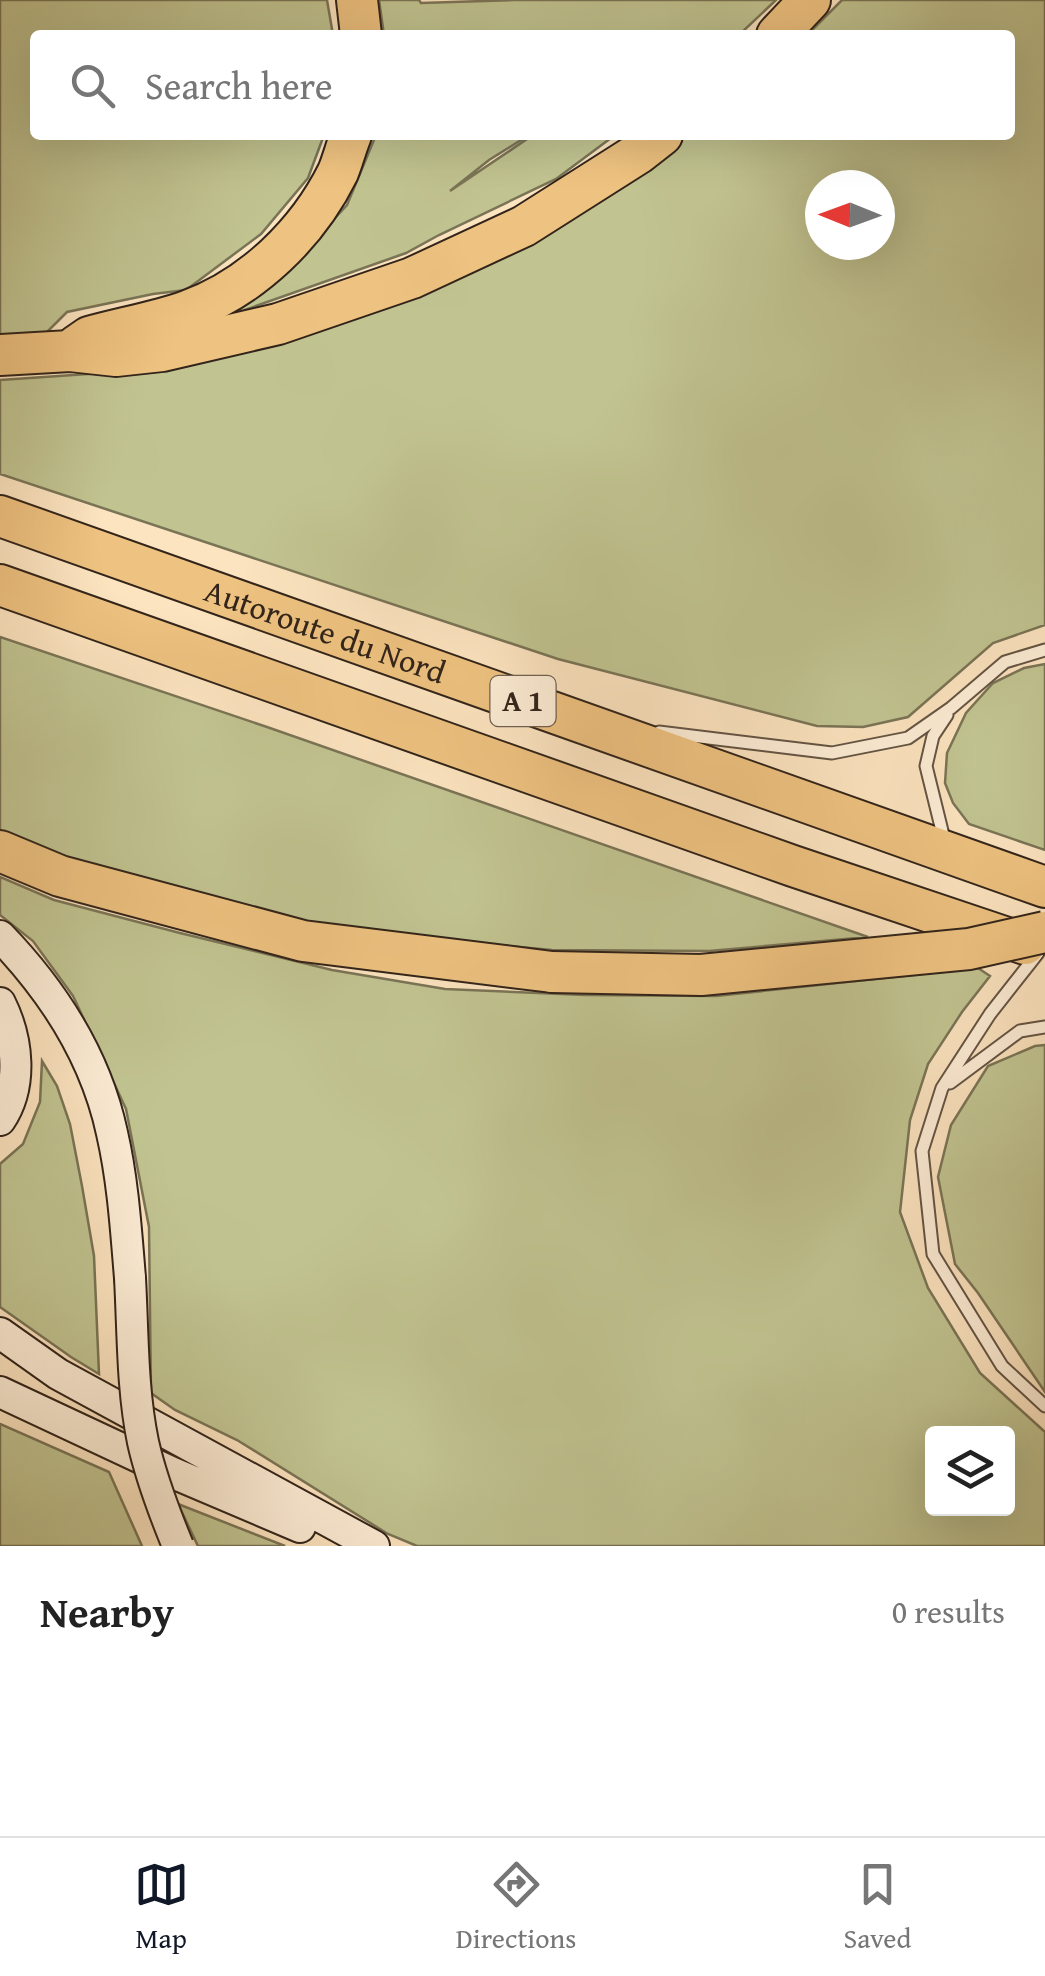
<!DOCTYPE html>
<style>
:root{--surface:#fff;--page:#f6f6f6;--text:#222;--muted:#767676;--line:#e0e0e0;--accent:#111827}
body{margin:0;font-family:"Gentium Book Plus",serif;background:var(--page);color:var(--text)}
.controls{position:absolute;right:30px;bottom:30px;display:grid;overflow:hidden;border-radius:10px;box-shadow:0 10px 40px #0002}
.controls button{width:90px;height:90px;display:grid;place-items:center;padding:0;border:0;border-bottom:2px solid var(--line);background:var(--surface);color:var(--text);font:50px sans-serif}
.compass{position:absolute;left:805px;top:170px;width:90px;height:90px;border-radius:50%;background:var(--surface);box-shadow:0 10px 40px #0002;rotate:271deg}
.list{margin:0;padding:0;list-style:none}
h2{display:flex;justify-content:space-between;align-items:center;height:130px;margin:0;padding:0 40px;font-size:42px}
h2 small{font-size:32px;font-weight:400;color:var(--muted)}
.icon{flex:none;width:55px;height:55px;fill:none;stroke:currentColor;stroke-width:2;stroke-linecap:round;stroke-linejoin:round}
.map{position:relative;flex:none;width:1045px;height:1546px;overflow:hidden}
.search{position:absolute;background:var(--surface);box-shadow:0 10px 40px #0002;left:30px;right:30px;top:30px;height:110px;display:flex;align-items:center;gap:25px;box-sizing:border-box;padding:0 35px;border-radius:10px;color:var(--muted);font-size:38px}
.sheet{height:290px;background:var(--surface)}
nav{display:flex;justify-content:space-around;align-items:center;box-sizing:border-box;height:140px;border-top:2px solid var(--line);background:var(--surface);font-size:28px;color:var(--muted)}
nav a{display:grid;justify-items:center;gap:5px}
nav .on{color:var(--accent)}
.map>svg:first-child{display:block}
.green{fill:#c1c491;stroke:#7a7456;stroke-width:2.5;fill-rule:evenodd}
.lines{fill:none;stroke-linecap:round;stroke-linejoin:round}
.lane-casing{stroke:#645444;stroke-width:15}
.secondary-casing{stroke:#32241a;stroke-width:34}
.highway-casing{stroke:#32241a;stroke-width:44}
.lane{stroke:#fdedd6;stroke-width:11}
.secondary{stroke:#fdedd6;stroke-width:30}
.highway{stroke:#eec280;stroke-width:40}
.secondary-bridge-casing{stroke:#32241a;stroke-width:34;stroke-linecap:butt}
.highway-bridge-casing{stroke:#32241a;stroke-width:44;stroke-linecap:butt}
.secondary-bridge{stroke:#fdedd6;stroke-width:30}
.highway-bridge{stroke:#eec280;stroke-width:40}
.labels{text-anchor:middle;stroke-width:9;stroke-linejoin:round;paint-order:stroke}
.shield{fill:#fdedd6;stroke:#6f6052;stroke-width:2.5}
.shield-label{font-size:30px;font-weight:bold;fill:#32241a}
.street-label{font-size:32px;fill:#32241a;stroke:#fdedd6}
</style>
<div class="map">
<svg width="1045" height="1546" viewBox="0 0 1045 1546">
<rect width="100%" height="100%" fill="#fce4c0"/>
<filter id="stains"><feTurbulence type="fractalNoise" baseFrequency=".002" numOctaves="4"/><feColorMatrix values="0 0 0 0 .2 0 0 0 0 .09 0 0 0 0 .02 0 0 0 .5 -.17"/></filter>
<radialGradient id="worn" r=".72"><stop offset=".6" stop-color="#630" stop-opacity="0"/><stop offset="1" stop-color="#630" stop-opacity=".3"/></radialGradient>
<path class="green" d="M0,0H327L333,35H35V135H324L308,178L261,234L186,290L153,294L67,312L46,333L0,337Z
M379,0H419L421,3L515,0H776L739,35H384Z
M842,0H1045V625L993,643L908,717L863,727L817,726L558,659L0,474V380L161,369L570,213L682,135H1010V35H807ZM820,185H880V245H820Z
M376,135H529L489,160L450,191L533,135H615L556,179L439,235L406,253L222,318L295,261L347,205Z
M0,637L267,727L868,937L709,951L552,950L288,926L52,855L0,832Z
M1045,664V850L969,824L953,803L945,783L947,753L966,713L993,683L1024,668Z
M0,877L54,900L180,933L332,970L445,989L585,995L716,996L978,968L990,976L962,1012L928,1064L910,1120L900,1212L928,1288L980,1373L1045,1432V1546H417L388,1534L237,1440L175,1410L151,1393L149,1227L126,1109L73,996L33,941L0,915ZM932,1434H1008V1508H932Z
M1045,1045V1392L978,1293L955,1264L938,1177L951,1125L988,1066L1035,1046Z
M42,1061L57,1086L70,1124L82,1186L94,1256L99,1374L71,1357L0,1307V1164L23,1144L40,1102Z
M0,1424L109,1472L142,1546H0Z
M178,1504L285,1546H198Z"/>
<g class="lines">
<g class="lane-casing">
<path id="lane" d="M659,732L832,753L908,738L951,708L1005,662L1045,650
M944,839L926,766L933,736L947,715
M1038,953L990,1014L942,1088L922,1151L933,1254L1002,1366L1045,1406
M950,1083L1020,1031L1045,1027"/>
</g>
<g class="secondary-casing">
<path id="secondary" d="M0,936C53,991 96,1058 112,1133C123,1181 126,1230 130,1278
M0,1003C18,1039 23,1086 0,1120
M0,1333L58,1374L374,1546
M0,1392L173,1473L300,1527"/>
</g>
<g class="highway-casing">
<g id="highway">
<path d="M357,0L361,35"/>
<path d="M777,35L810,0"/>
<path d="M76,346L89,337C121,328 156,322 187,311C252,288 308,233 338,172C343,160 346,147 351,135"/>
<path d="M0,355L70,351L116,356L162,351L278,324L412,278L524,226L639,153L662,135"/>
<path id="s1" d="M0,516L1045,887"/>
<path d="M0,585L793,866L1025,944"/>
<path d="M0,851L60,876L303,941L552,972"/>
</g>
</g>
<use href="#lane" class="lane"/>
<use href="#secondary" class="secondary"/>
<use href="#highway" class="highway"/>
<g class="secondary-bridge-casing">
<path id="secondary-bridge" d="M130,1278C133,1332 132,1389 143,1442C151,1478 164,1512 178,1546"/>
</g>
<g class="highway-bridge-casing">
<path id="highway-bridge" d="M552,972L701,975L969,949L1045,932"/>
</g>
<use href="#secondary-bridge" class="secondary-bridge"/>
<use href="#highway-bridge" class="highway-bridge"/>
</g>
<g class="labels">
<rect class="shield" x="490.5" y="676" width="65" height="50" rx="8"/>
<g class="shield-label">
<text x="523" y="711">A 1</text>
</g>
<g class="street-label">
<text dy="11" stroke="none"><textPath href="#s1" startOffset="345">Autoroute du Nord</textPath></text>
</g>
</g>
<rect width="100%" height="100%" filter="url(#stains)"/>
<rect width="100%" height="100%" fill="url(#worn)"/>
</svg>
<div class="controls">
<button><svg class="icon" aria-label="layers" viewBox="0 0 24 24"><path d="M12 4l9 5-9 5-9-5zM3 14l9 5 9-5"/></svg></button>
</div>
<svg class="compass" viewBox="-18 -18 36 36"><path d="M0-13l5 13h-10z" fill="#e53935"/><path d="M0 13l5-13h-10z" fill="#767676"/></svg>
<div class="search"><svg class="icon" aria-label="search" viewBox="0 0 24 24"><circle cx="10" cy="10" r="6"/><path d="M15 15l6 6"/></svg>Search here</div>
</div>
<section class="sheet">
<h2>Nearby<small>0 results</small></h2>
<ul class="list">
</ul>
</section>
<nav>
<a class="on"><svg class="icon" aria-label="map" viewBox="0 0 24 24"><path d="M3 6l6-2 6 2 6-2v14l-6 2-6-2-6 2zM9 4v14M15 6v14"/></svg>Map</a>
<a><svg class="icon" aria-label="directions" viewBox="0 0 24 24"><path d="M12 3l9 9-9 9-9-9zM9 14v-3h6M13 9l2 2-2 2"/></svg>Directions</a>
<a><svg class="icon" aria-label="saved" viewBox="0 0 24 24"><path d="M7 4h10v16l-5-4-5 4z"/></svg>Saved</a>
</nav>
